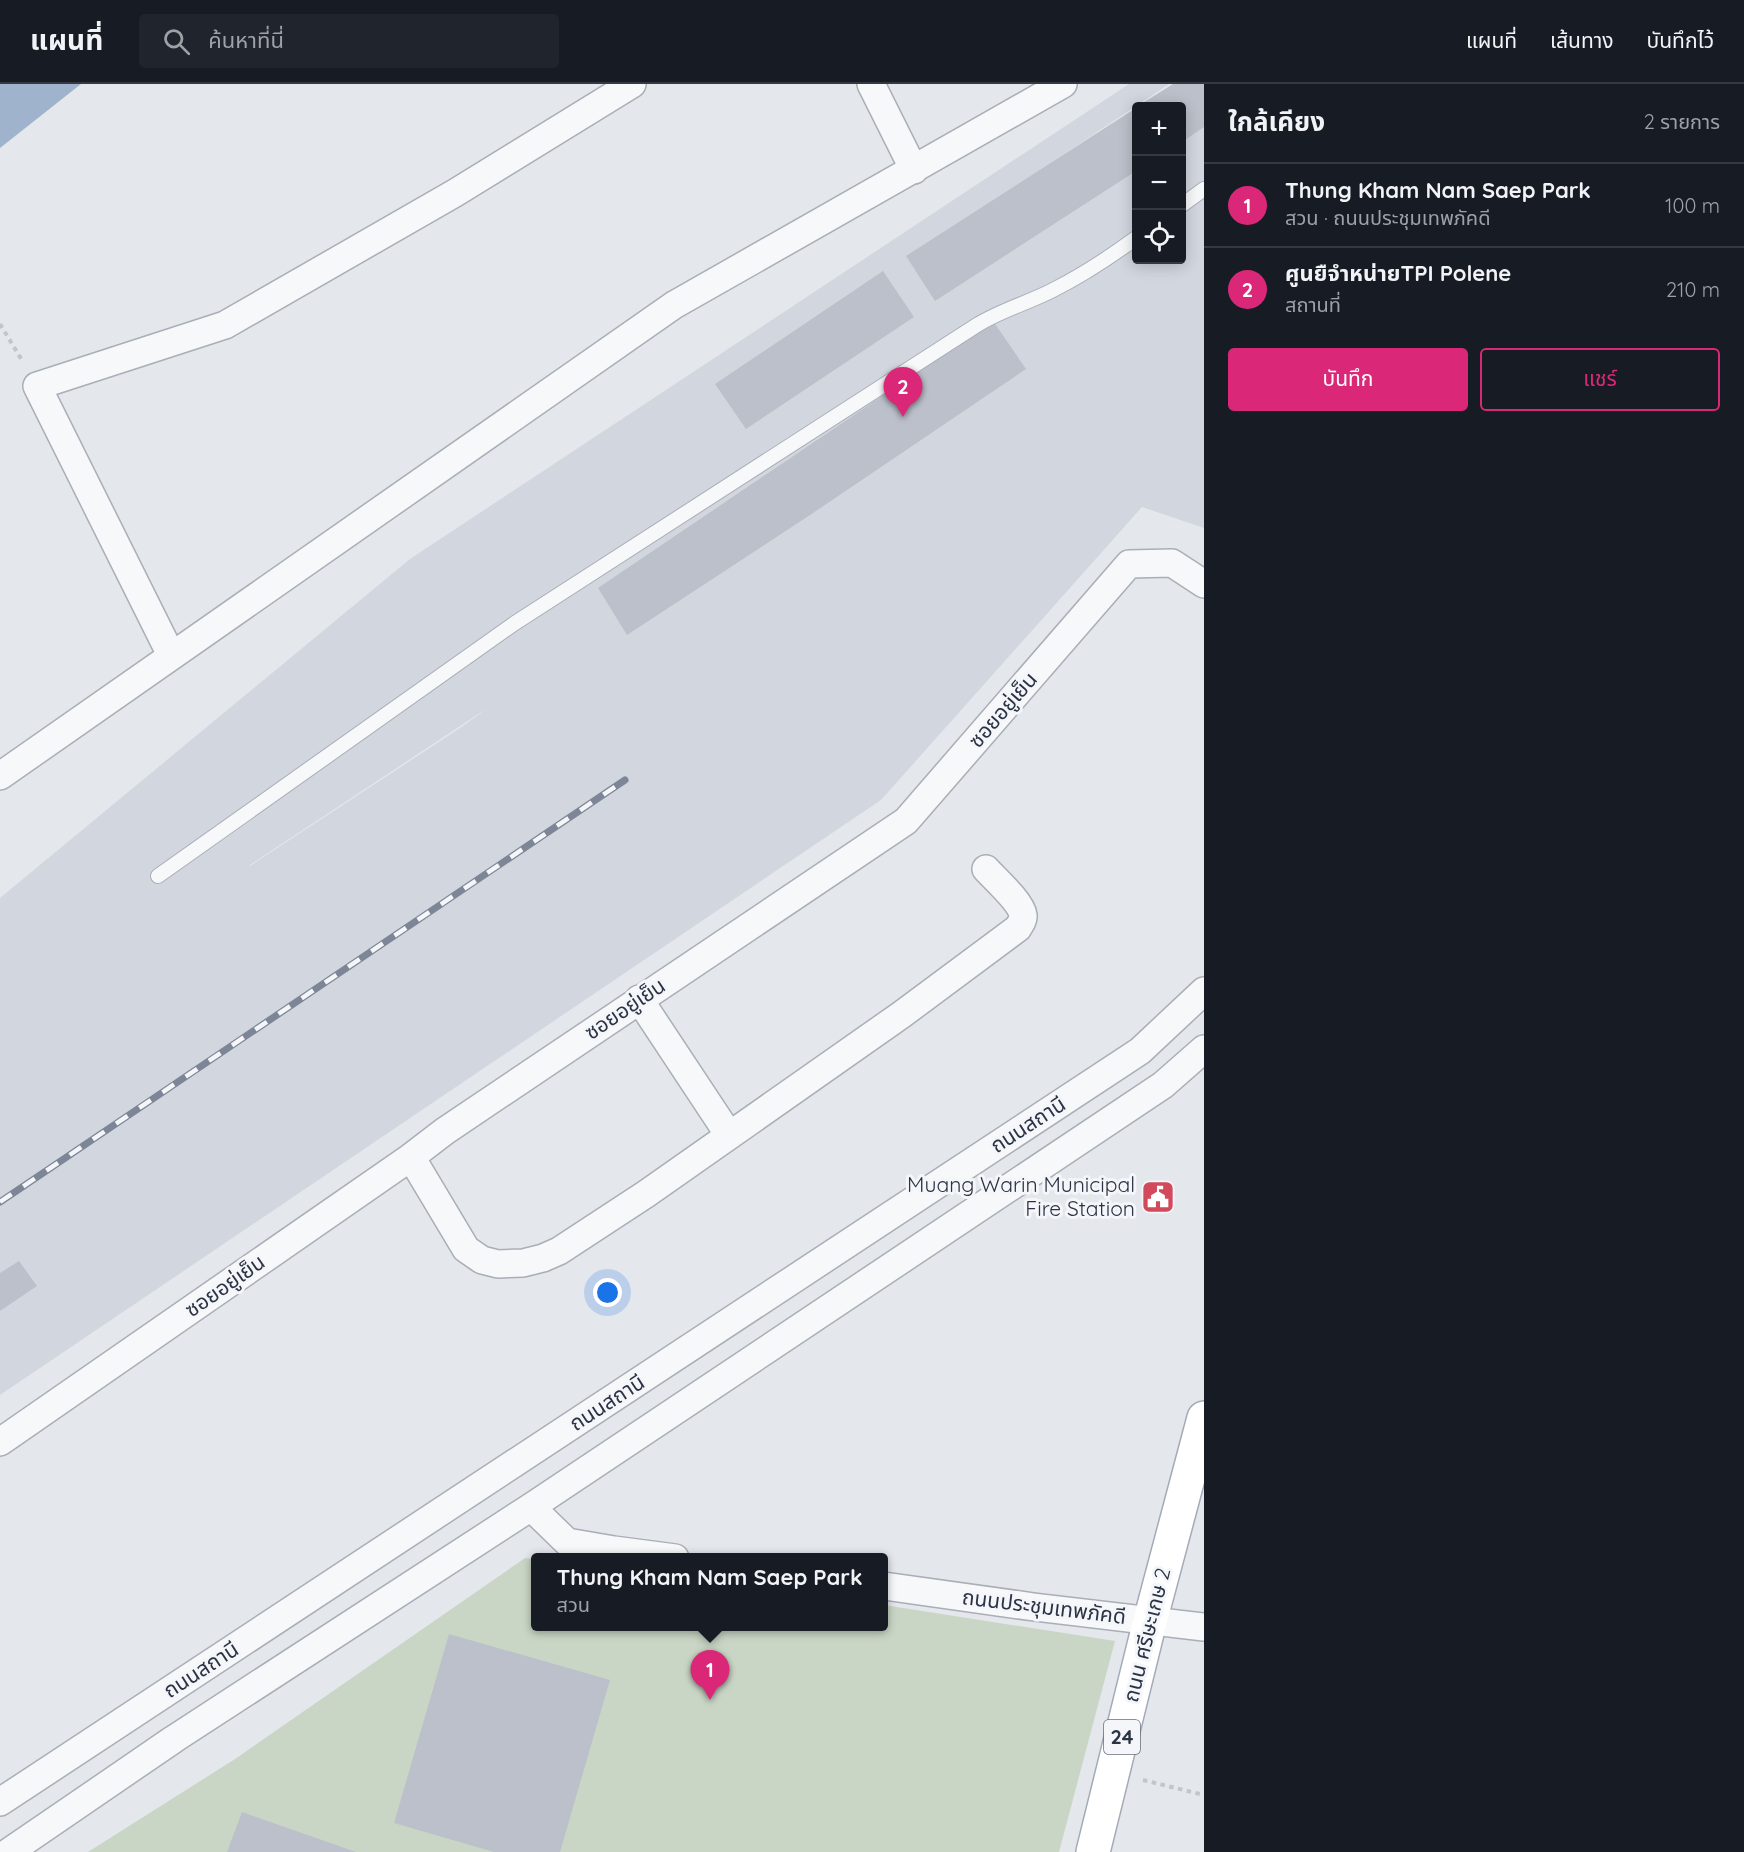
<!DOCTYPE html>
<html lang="th">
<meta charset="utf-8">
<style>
:root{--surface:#171b24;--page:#20242c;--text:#f1f3f6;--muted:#9ea1a6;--line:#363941;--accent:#db2777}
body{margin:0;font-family:Quicksand,"Noto Sans Thai",sans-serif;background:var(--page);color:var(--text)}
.controls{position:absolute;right:18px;top:18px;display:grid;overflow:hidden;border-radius:6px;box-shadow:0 3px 15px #0003}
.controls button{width:54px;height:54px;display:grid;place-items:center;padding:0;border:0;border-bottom:2px solid var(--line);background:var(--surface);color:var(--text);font:30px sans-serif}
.you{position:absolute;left:608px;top:1209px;width:21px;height:21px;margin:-15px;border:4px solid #fff;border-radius:50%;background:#1a73e8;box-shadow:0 0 0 9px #1a73e833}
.badge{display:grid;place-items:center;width:39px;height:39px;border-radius:50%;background:var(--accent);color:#fff;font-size:20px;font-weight:700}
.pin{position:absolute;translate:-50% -50px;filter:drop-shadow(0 2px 3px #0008)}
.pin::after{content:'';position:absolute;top:32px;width:21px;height:18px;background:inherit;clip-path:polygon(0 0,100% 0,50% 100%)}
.popup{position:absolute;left:531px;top:1469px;width:357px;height:78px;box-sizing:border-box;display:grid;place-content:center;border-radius:6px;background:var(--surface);filter:drop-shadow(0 2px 4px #0005);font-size:20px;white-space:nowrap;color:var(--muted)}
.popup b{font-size:22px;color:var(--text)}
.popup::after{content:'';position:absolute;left:50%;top:100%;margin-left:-12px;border:12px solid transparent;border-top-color:var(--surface)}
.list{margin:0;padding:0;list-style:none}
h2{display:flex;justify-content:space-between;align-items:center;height:78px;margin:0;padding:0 24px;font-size:26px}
h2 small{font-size:20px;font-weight:400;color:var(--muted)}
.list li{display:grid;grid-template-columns:39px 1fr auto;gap:18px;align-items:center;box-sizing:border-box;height:84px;padding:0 24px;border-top:2px solid var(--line)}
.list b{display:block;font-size:22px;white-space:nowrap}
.list p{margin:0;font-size:20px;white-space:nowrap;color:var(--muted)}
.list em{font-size:20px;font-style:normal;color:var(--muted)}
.actions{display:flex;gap:12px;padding:18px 24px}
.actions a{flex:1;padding:14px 0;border:2px solid var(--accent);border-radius:6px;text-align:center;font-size:21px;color:var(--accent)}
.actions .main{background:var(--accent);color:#fff}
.icon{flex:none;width:33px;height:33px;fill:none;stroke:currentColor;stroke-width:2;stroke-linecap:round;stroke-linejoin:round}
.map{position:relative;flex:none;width:1204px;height:1768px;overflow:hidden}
header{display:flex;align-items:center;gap:36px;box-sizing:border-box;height:84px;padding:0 30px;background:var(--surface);border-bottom:2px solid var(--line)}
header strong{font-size:28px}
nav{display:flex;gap:33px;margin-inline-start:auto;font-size:21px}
.search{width:420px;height:54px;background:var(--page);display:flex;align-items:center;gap:15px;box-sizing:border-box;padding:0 21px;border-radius:6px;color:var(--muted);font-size:22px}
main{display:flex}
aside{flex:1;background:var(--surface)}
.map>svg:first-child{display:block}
.built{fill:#d2d6de;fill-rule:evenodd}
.green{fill:#c9d6c5}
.water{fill:#9fb4cc}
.building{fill:#bbc0ca}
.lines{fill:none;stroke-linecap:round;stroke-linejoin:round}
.service-casing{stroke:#a9aeb7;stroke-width:16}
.minor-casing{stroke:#a9aeb7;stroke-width:30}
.primary-casing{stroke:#a3abb8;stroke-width:36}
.path{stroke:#c2c5cb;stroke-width:4;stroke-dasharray:4.5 4.5;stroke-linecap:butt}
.service{stroke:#f7f8fa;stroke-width:14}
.minor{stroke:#f7f8fa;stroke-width:27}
.primary{stroke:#fff;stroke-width:33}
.rail-casing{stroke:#7d8696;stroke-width:7}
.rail{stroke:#f4f6f9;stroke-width:4.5;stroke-dasharray:14;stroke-linecap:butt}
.labels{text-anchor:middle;stroke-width:6;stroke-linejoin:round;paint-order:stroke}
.shield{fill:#f4f6f9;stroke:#676e7b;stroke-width:1.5}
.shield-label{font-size:20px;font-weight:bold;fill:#2b3445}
.street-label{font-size:21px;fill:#2b3445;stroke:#f4f6f9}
.poi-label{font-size:21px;fill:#2b3445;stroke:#f4f6f9;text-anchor:end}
</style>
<header>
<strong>แผนที่</strong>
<div class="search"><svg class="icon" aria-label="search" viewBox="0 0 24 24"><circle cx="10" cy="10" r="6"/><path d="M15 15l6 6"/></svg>ค้นหาที่นี่</div>
<nav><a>แผนที่</a><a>เส้นทาง</a><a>บันทึกไว้</a></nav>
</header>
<main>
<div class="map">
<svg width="1204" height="1768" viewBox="0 0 1204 1768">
<rect width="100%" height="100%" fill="#e4e7ec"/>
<path class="built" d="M1129,0H1169L1040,86L1136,24V176H1182V22H1139L1174,0H1204V444L1142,423L881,716L0,1311V814L410,475ZM489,623L463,642L250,782V781Z"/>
<path class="green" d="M525,1474L536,1475V1542H884V1521L1115,1557L1059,1768H88L235,1675Z"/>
<path class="water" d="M0,0H81L0,64Z"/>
<path class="building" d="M1173,0H1204V43L1182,58V22H1138Z
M1136,24V87L935,217L906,172Z
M883,187L914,233L746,345L715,300Z
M993,237L1026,285L813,429L627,551L598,504Z
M19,1177L37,1202L0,1227V1189Z
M449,1550L610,1596L560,1768H494L394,1739Z
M242,1728L356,1768H227Z"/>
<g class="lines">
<g class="service-casing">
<path id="service" d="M1182,121L1204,105
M158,792L515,539L977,241C1001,226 1028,219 1053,206C1083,191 1110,173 1136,154"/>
</g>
<g class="minor-casing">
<path id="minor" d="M871,0L914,86
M171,571L37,302L225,241L455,109L632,0
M0,692L674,221L1063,0
M639,915L729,1051
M411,1073L466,1165L482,1176L498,1180L523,1179L543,1174L559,1167L646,1110L901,931L1018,844C1020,840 1024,836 1023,831C1021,818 995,795 986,785
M0,1358L411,1073L445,1047L906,737L1129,480L1172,479L1204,500
M531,1423L567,1458L614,1466L675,1474
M884,1502L1034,1523L1204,1543
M0,1718L1140,967L1204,907
M9,1768L174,1655L531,1423L1163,1001L1204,965"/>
</g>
<g class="primary-casing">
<path id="primary" d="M1093,1768L1150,1537L1204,1334"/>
</g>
<path class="path" d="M0,240L23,278
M1143,1696L1204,1711"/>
<use href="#service" class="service"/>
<use href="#minor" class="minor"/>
<use href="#primary" class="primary"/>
<g class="rail-casing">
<path id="rail" d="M0,1118L625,696"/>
</g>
<use href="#rail" class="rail"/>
</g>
<defs>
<g id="civic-square" transform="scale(1.725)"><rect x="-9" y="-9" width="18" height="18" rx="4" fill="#d1495b" stroke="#f4f6f9"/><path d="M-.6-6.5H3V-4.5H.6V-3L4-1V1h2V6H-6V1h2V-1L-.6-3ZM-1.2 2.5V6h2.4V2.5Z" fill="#fff"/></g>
</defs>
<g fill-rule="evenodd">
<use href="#civic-square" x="1158" y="1113"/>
</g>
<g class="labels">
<rect class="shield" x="1104" y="1636" width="36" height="34" rx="4.5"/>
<g class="shield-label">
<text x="1122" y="1660">24</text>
</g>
<g class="street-label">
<text transform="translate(1003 626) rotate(-49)" y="7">ซอยอยู่เย็น</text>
<text transform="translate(625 925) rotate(-34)" y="7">ซอยอยู่เย็น</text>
<text transform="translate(1028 1041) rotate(-33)" y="7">ถนนสถานี</text>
<text transform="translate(225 1202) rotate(-35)" y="7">ซอยอยู่เย็น</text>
<text transform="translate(607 1319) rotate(-33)" y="7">ถนนสถานี</text>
<text transform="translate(1044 1523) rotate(7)" y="7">ถนนประชุมเทพภัคดี</text>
<text transform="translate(1147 1551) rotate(-76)" y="7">ถนน ศรีษะเกษ 2</text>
<text transform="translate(201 1586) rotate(-33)" y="7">ถนนสถานี</text>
</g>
<g class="poi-label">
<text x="1135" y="1108">Muang Warin Municipal<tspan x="1135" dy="24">Fire Station</tspan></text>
</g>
</g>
</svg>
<div class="controls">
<button>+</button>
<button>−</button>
<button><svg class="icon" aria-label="locate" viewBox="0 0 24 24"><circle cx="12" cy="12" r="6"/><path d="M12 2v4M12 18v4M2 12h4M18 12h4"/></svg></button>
</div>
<div class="you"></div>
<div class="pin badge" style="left:710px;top:1616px">1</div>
<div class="popup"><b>Thung Kham Nam Saep Park</b>สวน</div>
<div class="pin badge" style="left:903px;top:333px">2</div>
</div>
<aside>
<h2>ใกล้เคียง<small>2 รายการ</small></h2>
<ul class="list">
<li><span class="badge">1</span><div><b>Thung Kham Nam Saep Park</b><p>สวน · ถนนประชุมเทพภัคดี</p></div><em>100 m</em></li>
<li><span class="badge">2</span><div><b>ศูนยืจำหน่ายTPI Polene</b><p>สถานที่</p></div><em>210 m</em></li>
</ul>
<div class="actions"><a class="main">บันทึก</a><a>แชร์</a></div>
</aside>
</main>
